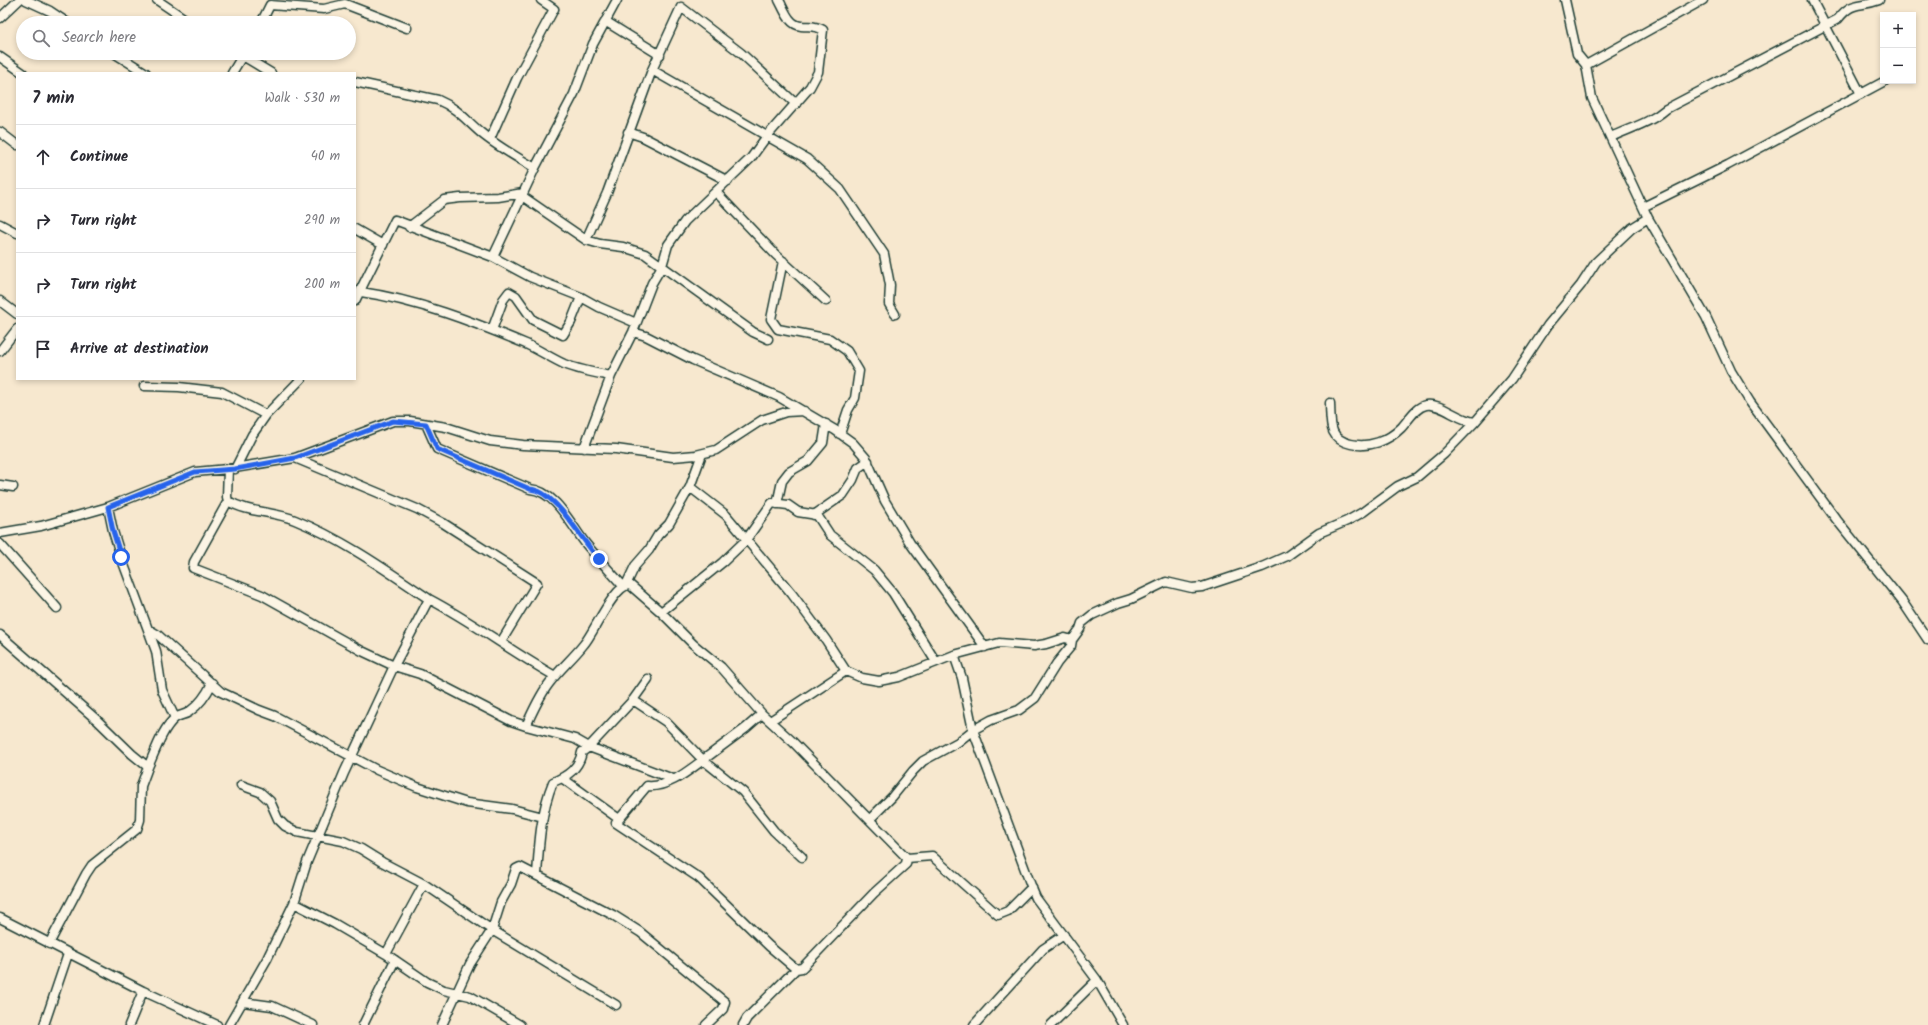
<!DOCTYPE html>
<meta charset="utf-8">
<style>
:root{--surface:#fff;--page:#f7f7f7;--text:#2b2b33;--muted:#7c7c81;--line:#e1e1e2}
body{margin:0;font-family:Kalam,sans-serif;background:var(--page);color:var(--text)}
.controls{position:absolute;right:12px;top:12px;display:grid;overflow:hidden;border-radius:0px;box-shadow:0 2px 6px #0003}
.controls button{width:36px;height:36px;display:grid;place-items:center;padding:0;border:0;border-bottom:1px solid var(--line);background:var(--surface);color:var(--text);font:20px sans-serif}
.stop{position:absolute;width:12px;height:12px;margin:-9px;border:3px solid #2563eb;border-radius:50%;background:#fff}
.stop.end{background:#2563eb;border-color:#fff;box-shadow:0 1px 4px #0008}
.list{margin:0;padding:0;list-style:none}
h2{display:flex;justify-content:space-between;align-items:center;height:52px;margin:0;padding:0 16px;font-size:17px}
h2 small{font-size:13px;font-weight:400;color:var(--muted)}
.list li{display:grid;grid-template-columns:26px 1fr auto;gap:12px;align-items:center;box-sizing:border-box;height:64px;padding:0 16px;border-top:1px solid var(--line)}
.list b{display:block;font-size:15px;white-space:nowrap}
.list em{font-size:13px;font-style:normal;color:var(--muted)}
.icon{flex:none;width:22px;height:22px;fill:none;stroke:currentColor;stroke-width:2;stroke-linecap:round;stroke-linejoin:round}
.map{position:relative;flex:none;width:1928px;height:1025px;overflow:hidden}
.search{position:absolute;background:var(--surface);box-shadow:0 2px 6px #0003;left:16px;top:16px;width:340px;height:44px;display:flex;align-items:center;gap:10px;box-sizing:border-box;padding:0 14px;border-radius:22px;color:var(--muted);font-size:15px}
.panel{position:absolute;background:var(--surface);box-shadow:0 2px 6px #0003;left:16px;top:72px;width:340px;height:308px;border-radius:0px}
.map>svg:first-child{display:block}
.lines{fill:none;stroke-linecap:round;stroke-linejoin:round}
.street-casing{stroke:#1f3d34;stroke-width:11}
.street{stroke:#fcf5e5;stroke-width:8}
.route{stroke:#2563eb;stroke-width:5}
</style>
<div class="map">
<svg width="1928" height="1025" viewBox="0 0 1928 1025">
<rect width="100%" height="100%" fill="#f7e8cf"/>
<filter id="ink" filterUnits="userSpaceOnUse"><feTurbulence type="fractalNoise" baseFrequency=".025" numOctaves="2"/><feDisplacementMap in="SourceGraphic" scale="8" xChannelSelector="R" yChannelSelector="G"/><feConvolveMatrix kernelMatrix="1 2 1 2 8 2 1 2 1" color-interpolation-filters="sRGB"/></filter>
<g filter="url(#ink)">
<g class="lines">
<g class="street-casing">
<path id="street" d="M26,0L50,11L68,23
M157,0L191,23
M1565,0L1577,54L1586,65L1592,98L1648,218L1706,317L1731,371L1750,402L1836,519L1902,601L1928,640
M1812,0L1861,94
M0,18L19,0
M605,21L660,55
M261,23L270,5L324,9L345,4L407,28
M114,53L146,73
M238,53L271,73
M0,57L23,73
M1586,65L1703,0
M232,73L244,53
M355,82L438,100C457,108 465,119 480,132C496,146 517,157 535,168
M796,104L741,53L681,7L652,70L807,159L840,189L884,254L890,285L889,304L895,314
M0,132L17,145
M628,132L643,137L728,181
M1611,137C1630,128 1650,123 1666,109L1838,19C1853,0 1858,8 1879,0
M490,139L517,78L554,9L541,0
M716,192L775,254L826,301
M522,196L586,240L600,244L623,247L645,254L753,332L768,339
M1643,207L1728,165L1885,81
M0,224L17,233
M409,227L444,200L460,198L498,197L523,193
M355,229L383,245
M586,240L607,193L652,70
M493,257L535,168L574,94L593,44L617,0
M783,261L771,319L778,329L830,339L847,351L859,371L855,398L848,410L840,434
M361,292C417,300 474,322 526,344C539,350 551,358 564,364C579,370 595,373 611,376
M0,301L17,314
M355,301L395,220L493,257L530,277L581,297L599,307L636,323
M492,330L503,300L509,292L516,296L533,320L563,335L571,322L581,297
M633,332L646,336L693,360L779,397L835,430L853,443L866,458L885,501L910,543L985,647
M0,351L17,329
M144,386L179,387L222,392L266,415
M1330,403C1331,423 1328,439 1351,444C1369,448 1388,441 1401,428C1408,421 1415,407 1426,405C1440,402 1459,421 1475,422L1512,379L1548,325L1581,285L1596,262L1632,228L1648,218
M426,424L437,449L530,489C556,491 572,527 586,544C598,559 611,572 623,586
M584,448L611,376L633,332L652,283L662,266L668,245L685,221L751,158L767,136L810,87L818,72L823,30C815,25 810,27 801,26C789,25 784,9 779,0
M702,454L690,487L726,515L792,594L826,640L846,671
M295,458L417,509L443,523L537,583L501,642
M228,469L295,458L393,421H410L446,427L490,441L523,445L616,449L673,457L696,455L716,450L762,420L786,412L804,411
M235,469L252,435L266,415L301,379
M0,485L13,487
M228,501L194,562L193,568L262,595L362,651L394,666L420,674L511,721L526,726L575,739L589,747L673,779
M777,504L782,481L789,472L808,461L823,443L826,424
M108,507L113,531L121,557L156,651L162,690L175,718
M817,515L830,535L874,570L893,593L936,662
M817,515H814L843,495L853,480L858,468L868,461
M0,533L41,526L108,507L195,472L228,469L227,497L228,501C248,513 274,511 295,520C344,540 386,570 429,599L394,666L344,773L307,862L294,903L267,959L229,1025
M0,544L57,608
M626,585L635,566L649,550L658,535L669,524L690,487
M429,599C473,622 512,652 555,676
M661,612L723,562L746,540L772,503L788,505L798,512L817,515
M148,629L158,635L221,692L259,710L275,716L377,770L417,787L467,803L512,809L543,817
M0,635L97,720L132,754L148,767L141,786L140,820L137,829L92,865L86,874L49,944
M954,655L962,678L973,730L1033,891L1036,898L1097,980L1123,1025
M633,700L666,722L703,760L746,728L762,714
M770,721L846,671L862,678L879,681L899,677L954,655L999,643L1034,646L1046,644L1065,638L1072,640
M526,726C533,711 540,694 551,681C561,668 574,657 584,644C594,633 614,584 630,585L661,612L693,644L721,667L762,714L793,742L907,858L906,864L874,893L802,968L796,969L747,1018L743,1025
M148,767C155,752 162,729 175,718C179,715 185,715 189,712C199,705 207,694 212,683
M562,778L619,819
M241,785L260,792L270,801L278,819L285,826L297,832L343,841L361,849L382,862L424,884L492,930L616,1005
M870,819L892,797L913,771L923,761L958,742L973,730L991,720L1019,710L1035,698L1057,663L1071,646L1072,640L1080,629L1082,623L1092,615L1118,603L1131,599L1166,582L1192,588L1202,587L1262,567L1287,556L1319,533L1347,521L1363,512L1398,486L1417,477L1444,454L1475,422
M907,858L932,856L998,915L1008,911L1032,887
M537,875C539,843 541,811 553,782C568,776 579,768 582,752L589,747L633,700L648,679
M294,903L335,924L386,954L427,982L444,990L470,996L520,1025
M0,918L143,991L217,1025
M386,954L424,884
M796,969L769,946L699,878L616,823L647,786C668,788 688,771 703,760L743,792L774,831L802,857
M243,1002L272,1006L313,1025
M44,1025L68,954
M129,1025L143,991
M363,1025L395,960
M442,1025L470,964L492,930L501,902L511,884L516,869L520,867L613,915L640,932L725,1002L723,1009L706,1025
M974,1025L1043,949L1064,935
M1051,1025L1097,980"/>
</g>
<use href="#street" class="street"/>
</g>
</g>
<g class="lines" filter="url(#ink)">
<path class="route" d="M121,557L113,531L108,507L195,472L235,469L295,458L393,421L426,424L437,449L530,489C556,491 581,540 599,559"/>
</g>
</svg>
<div class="controls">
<button>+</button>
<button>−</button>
</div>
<div class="stop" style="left:121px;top:557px"></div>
<div class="stop end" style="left:599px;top:559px"></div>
<div class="search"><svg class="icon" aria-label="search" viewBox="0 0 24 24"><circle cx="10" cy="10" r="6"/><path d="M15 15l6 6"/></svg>Search here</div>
<section class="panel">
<h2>7 min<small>Walk · 530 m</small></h2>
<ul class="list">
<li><svg class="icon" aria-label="ahead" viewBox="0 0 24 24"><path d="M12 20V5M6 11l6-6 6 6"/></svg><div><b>Continue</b></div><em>40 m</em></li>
<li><svg class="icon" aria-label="right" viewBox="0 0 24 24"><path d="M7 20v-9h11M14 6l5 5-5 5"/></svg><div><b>Turn right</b></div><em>290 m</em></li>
<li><svg class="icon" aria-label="right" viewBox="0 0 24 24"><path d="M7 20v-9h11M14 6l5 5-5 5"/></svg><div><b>Turn right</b></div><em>200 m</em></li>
<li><svg class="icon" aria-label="arrive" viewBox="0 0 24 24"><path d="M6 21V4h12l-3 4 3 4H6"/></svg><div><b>Arrive at destination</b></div></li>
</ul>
</section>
</div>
